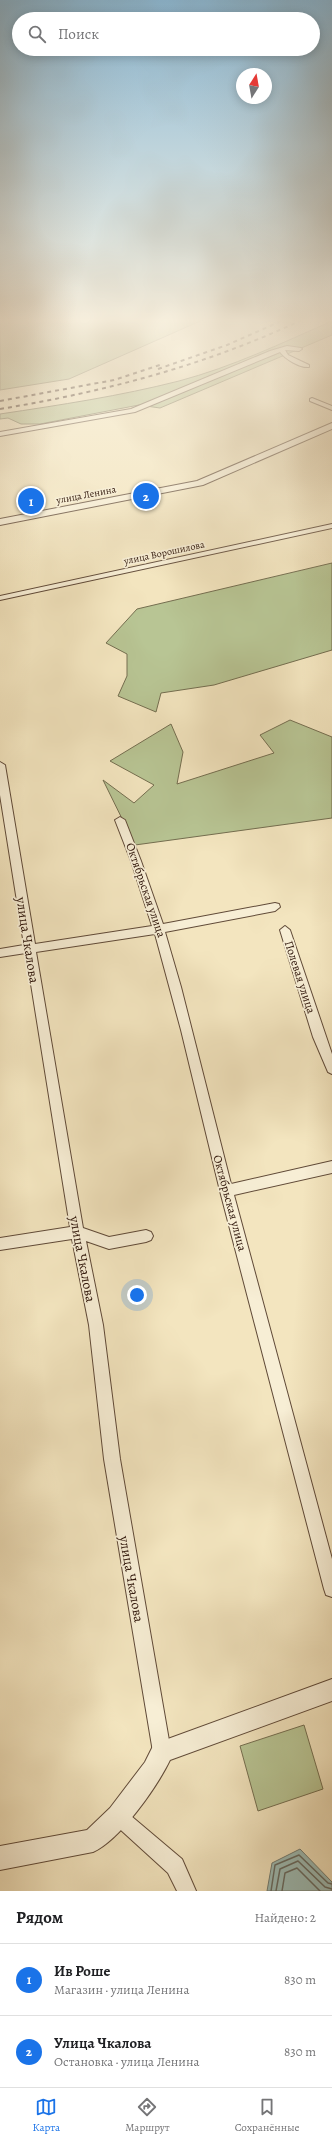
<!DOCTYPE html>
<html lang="ru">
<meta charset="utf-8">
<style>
:root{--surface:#fff;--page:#f6f6f6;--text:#202124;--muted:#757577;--line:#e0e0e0;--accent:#1a73e8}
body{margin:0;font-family:Alegreya,serif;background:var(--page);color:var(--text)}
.compass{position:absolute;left:236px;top:68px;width:36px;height:36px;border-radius:50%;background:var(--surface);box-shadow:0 2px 10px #0003;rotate:11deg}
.you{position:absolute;left:137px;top:1295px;width:14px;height:14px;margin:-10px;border:3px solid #fff;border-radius:50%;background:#1a73e8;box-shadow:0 0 0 6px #1a73e833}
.badge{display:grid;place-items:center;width:26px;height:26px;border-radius:50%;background:var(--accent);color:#fff;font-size:13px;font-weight:700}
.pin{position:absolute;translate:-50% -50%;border:2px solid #fff;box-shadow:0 1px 4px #0006}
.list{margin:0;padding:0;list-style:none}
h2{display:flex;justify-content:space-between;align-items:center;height:52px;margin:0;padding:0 16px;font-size:17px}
h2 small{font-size:13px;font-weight:400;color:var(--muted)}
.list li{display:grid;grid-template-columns:26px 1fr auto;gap:12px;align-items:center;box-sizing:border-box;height:72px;padding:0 16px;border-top:1px solid var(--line)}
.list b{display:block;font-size:15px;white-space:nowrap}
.list p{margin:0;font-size:13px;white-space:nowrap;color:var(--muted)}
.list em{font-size:13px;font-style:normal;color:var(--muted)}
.icon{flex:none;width:22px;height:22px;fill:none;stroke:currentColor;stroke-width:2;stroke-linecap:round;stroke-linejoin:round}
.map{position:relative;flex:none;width:332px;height:1891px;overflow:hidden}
.search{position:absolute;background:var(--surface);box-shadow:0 2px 10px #0003;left:12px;right:12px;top:12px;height:44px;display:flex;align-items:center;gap:10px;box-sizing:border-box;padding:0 14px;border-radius:22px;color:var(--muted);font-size:15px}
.sheet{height:196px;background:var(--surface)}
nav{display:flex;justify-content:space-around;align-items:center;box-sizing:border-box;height:56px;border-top:1px solid var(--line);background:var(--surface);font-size:11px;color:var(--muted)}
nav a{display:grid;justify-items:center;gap:2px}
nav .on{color:var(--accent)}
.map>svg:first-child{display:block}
.green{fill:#b8c594;stroke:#746e50}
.water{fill:#9dbeb8;stroke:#717b73}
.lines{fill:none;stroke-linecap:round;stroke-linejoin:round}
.shore{stroke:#666a62;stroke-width:1.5}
.minor-casing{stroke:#604a38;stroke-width:2}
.tertiary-casing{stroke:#604a38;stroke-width:2}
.minor{fill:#f7eed5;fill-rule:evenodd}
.tertiary{fill:#f7eed5;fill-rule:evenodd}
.rail{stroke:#2f160b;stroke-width:2;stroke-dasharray:4 4;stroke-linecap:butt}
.labels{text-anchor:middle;stroke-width:3.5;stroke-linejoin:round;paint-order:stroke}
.far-street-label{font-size:10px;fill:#2f160b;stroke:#f7eed5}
.street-label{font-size:12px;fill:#2f160b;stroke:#f7eed5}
.near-street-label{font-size:14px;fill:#2f160b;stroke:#f7eed5}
</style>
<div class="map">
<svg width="332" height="1891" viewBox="0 0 332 1891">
<rect width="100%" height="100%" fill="#f3e5bf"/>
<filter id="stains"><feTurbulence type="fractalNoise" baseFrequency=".005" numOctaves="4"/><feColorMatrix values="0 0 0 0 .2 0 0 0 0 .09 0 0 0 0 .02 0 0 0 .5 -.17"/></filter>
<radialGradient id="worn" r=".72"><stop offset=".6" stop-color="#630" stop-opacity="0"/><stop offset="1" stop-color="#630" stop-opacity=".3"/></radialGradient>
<path class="green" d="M0,318H207L69,379L0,390Z
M332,321V335L160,408L139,405L40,424H21L8,418L0,419V414C60,405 120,396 179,381C232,367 282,343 332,321Z
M332,563V650L214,685L161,693L156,712L118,696L127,676V654L106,643L137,609Z
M290,720L332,737V818L135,845L103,780L134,803L154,785L110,761L171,724L183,752L177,784L274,753L260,735Z
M304,1725L323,1789L258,1811L240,1746Z"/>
<path class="water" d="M300,1849L332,1882V1891H267L272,1863Z"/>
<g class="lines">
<path class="shore" d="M271,1891L275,1865L299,1855L328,1883L332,1884
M276,1891L280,1869L298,1861L325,1887L332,1889
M282,1891L285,1873L297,1868L320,1891"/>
<g class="minor-casing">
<path id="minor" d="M287,346L301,348L302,349L299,351L285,350L288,355L309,365V367C300,368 285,359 280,352L135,412L0,436V432L131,409L270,351Z
M312,398L332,406V410L310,401V399Z
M332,524V528L0,600V596Z
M0,762L5,765L35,944L152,926L131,861L115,820L120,817L125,820L141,861L163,924L275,903L279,904L280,907L275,911L165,932L181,987L231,1184L332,1161V1173L234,1195L332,1559V1597L326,1595L324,1589L220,1191L181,1030L155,934L36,952L83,1228L109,1237L146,1230L151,1232L153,1236L151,1240L146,1242L109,1249L86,1241L103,1325L120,1459L171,1752L168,1758L162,1761L156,1758L153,1752L104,1459L89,1325L72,1239L0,1250V1238L70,1227L26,953L0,957V949L24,945L0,795Z
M285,926L290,930L332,1054V1074L328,1072L313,1037L280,930Z
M118,1807L124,1810L182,1859L196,1891H177L168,1873L112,1822L109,1816L112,1810Z"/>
</g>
<g class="tertiary-casing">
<path id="tertiary" d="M332,423V429L203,485L0,525V519L197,481Z
M332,1679V1701L170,1760C157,1787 120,1840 93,1852L0,1870V1846L87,1830L110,1808L145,1762L154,1744Z"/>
</g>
<use href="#minor" class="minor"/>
<use href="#tertiary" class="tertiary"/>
<path class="rail" d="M158,369L227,345L288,318
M0,401L114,380L163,364
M0,409C108,391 207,365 306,318"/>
</g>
<linearGradient id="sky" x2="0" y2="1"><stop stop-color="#8ab8d5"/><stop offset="0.55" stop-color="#faf3e2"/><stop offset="1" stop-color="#faf3e2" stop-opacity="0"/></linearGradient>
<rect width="332" height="582" fill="url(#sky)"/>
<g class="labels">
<g class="far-street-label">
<text transform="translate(86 494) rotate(-11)" y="4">улица Ленина</text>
<text transform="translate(164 552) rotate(-12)" y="4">улица Ворошилова</text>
</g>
<g class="street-label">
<text transform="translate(146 890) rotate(71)" y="4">Октябрьская улица</text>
<text transform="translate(300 977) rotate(72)" y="4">Полевая улица</text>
<text transform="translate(230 1203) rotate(75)" y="4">Октябрьская улица</text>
</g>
<g class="near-street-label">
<text transform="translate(28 940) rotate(81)" y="5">улица Чкалова</text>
<text transform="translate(83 1259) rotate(79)" y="5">улица Чкалова</text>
<text transform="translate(132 1579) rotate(80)" y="5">улица Чкалова</text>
</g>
</g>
<rect width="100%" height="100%" filter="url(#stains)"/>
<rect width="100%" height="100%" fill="url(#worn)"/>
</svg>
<svg class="compass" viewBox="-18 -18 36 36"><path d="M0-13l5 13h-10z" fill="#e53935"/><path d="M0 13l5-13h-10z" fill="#757577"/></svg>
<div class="you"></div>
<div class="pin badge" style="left:31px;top:501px">1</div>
<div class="pin badge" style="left:146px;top:496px">2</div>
<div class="search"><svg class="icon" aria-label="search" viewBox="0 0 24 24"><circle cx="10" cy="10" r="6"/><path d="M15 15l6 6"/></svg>Поиск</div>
</div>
<section class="sheet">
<h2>Рядом<small>Найдено: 2</small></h2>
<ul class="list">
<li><span class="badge">1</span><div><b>Ив Роше</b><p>Магазин · улица Ленина</p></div><em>830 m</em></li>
<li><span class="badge">2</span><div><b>Улица Чкалова</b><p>Остановка · улица Ленина</p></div><em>830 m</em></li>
</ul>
</section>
<nav>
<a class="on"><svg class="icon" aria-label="map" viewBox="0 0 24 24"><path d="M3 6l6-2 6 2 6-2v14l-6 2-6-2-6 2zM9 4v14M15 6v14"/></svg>Карта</a>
<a><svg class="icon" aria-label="directions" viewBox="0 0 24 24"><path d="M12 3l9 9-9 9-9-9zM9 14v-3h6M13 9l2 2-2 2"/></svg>Маршрут</a>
<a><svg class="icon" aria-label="saved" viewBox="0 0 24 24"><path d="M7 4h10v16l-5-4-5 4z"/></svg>Сохранённые</a>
</nav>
